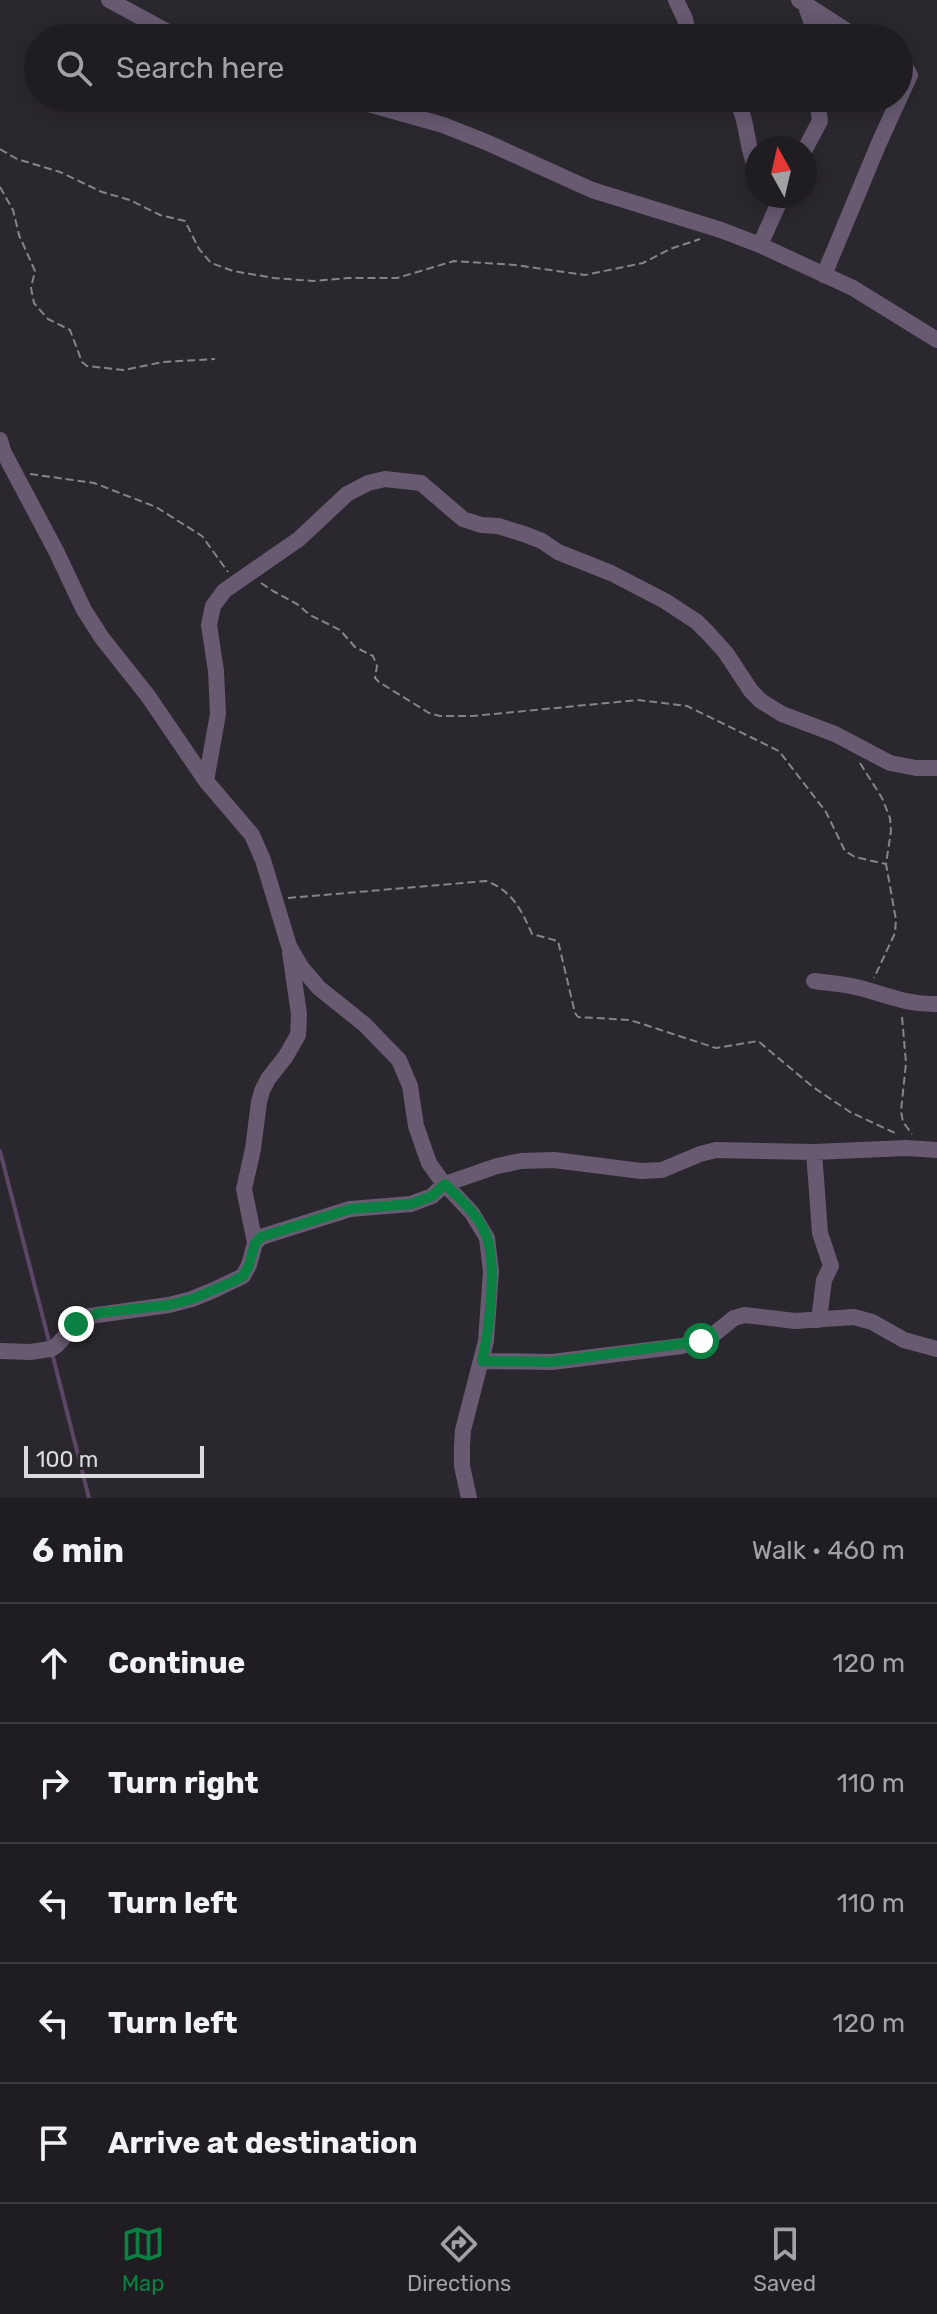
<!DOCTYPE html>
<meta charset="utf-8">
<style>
:root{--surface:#201d22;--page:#28262a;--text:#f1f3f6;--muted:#a2a2a5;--line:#3d3b40;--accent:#0b8043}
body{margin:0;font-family:Rubik,sans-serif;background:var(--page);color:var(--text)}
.compass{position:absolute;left:745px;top:136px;width:72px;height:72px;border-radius:50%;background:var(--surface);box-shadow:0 4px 20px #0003;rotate:352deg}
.scale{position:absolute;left:24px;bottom:20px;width:180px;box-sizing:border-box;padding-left:8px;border:4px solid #dcdade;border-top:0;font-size:22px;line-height:28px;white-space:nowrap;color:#dcdade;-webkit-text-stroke:6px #2b272e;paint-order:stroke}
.stop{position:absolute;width:24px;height:24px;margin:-18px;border:6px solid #0b8043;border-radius:50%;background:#fff}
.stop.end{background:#0b8043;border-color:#fff;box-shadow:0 2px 8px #0008}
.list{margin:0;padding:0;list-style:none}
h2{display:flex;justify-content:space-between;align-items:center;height:104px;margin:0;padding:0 32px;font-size:34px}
h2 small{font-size:26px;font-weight:400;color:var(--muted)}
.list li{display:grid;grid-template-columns:52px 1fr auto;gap:24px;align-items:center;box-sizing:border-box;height:120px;padding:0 32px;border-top:2px solid var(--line)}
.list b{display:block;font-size:30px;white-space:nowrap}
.list em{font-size:26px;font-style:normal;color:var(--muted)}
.icon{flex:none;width:44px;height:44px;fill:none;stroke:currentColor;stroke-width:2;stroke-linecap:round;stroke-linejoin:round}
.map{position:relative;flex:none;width:937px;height:1498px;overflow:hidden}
.search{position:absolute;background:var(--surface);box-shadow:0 4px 20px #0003;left:24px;right:24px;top:24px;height:88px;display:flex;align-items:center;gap:20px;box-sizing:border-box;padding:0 28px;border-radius:44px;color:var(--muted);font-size:30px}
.sheet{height:704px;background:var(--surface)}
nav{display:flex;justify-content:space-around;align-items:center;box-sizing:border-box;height:112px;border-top:2px solid var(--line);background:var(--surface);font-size:22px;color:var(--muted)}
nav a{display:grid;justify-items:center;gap:4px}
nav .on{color:var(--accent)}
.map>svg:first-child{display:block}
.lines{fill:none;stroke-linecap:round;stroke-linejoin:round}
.stream{stroke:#5a4666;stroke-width:4}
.path{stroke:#868389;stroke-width:2;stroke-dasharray:8 4;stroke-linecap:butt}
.minor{stroke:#675a71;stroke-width:16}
.route{stroke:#0b8043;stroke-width:10}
</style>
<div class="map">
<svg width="937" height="1498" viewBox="0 0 937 1498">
<rect width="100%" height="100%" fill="#2b272e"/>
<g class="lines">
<path class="stream" d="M0,1151L50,1345
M52,1353L89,1498"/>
<path class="path" d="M0,149L17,159L60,172L102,192L130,200L160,215L185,221L199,249L211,263L233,271L274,278L313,281L348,278H397L454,261L515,265L585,275L643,263L670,249L700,239
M0,187L13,210L19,235L35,271L31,288L34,303L48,319L70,330L82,362L87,366L124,370L163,362L215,359
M30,474L94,483L156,507L202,536L228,572
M261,583L273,591L297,604L310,615L340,630L355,647L373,656L377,666L375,678L379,682L429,713L440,716H473L638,700L687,706L779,751L826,812L845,851L855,857L886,864
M860,763L882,798L890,818L891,831L886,864L896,920L895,933L874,978
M288,898L486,881C512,890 522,911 532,934L558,941L575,1013L578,1017L630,1020L716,1048L758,1041L813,1087L850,1112L895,1133
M902,1017L906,1063L901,1111L903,1122L912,1134"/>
<path class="minor" d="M109,0L179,38
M676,0L685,19L689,38
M799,0L858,38
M805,4L817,38
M347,98L443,125L486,142L592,190L721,230L760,245L853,288L937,340
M735,98C749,120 745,147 757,170
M805,149L820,121L817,98
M760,245L782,196
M824,275L879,143L910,75L907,70L899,66
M0,440L3,451L56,551L84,610L102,638L148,696L206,781L252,835L263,860L289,946L301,967L319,988L364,1024L399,1060L410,1086L416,1126L429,1163L441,1180L472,1213L487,1238L491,1271L486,1341L463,1430L462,1446V1466L469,1498
M206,781L218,714L216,671L209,625L213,606L224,591L299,539L347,494L368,483L385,479L421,483L463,519L481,525L498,526L524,534L542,541L558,552L611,573L665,601L697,622L708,633L726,653L751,691L761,701L782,714L835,734L890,763L916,768H937
M814,981C829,983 845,984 860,988C887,995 909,1005 937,1004
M814,1152L820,1233L831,1266L824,1280L819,1320
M255,1243L244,1189L253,1149L259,1102L262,1091L268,1079L286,1056L298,1035L299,1014L290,952
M0,1351L30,1352L51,1349L57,1345L76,1324L90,1316L169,1305L192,1299L214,1290L243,1276L249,1265L255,1243L261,1237L350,1209L411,1204L432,1196L445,1184L497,1166L521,1161L554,1160L641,1171L662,1170L700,1154L716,1150L814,1152L906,1148L937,1150
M482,1361L552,1362L682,1346L701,1341L713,1335L734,1318L745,1315L795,1321L854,1317L872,1322L904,1340L937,1349"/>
</g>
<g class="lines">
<path class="route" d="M76,1324L98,1313L169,1305L192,1299L232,1282L243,1276L249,1265L255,1243L261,1237L350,1209L411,1204L432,1196L445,1184C461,1200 480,1216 487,1238C497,1266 489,1331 482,1361L552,1362L701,1341"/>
</g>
</svg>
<svg class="compass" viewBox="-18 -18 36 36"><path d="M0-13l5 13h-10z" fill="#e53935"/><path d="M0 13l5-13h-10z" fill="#a2a2a5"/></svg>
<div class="scale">100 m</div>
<div class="stop" style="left:701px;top:1341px"></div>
<div class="stop end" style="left:76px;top:1324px"></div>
<div class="search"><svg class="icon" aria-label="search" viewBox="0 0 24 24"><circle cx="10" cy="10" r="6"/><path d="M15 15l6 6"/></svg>Search here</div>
</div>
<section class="sheet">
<h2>6 min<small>Walk · 460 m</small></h2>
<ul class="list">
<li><svg class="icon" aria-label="ahead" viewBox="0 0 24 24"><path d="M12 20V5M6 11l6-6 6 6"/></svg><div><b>Continue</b></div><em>120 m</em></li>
<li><svg class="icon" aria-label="right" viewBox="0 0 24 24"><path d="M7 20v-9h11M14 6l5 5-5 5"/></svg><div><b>Turn right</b></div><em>110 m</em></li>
<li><svg class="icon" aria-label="left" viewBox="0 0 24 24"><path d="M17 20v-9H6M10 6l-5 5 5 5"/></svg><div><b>Turn left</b></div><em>110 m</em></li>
<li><svg class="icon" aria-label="left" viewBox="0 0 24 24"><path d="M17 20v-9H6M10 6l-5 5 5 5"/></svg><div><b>Turn left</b></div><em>120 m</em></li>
<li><svg class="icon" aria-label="arrive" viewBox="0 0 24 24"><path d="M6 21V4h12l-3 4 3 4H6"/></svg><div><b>Arrive at destination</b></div></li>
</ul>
</section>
<nav>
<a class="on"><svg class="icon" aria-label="map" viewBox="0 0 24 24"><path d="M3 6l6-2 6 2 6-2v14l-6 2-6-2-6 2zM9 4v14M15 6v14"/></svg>Map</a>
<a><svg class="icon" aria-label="directions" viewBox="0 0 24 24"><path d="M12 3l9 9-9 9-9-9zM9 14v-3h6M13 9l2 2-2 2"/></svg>Directions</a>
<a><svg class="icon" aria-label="saved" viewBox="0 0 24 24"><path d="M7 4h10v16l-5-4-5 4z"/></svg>Saved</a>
</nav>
